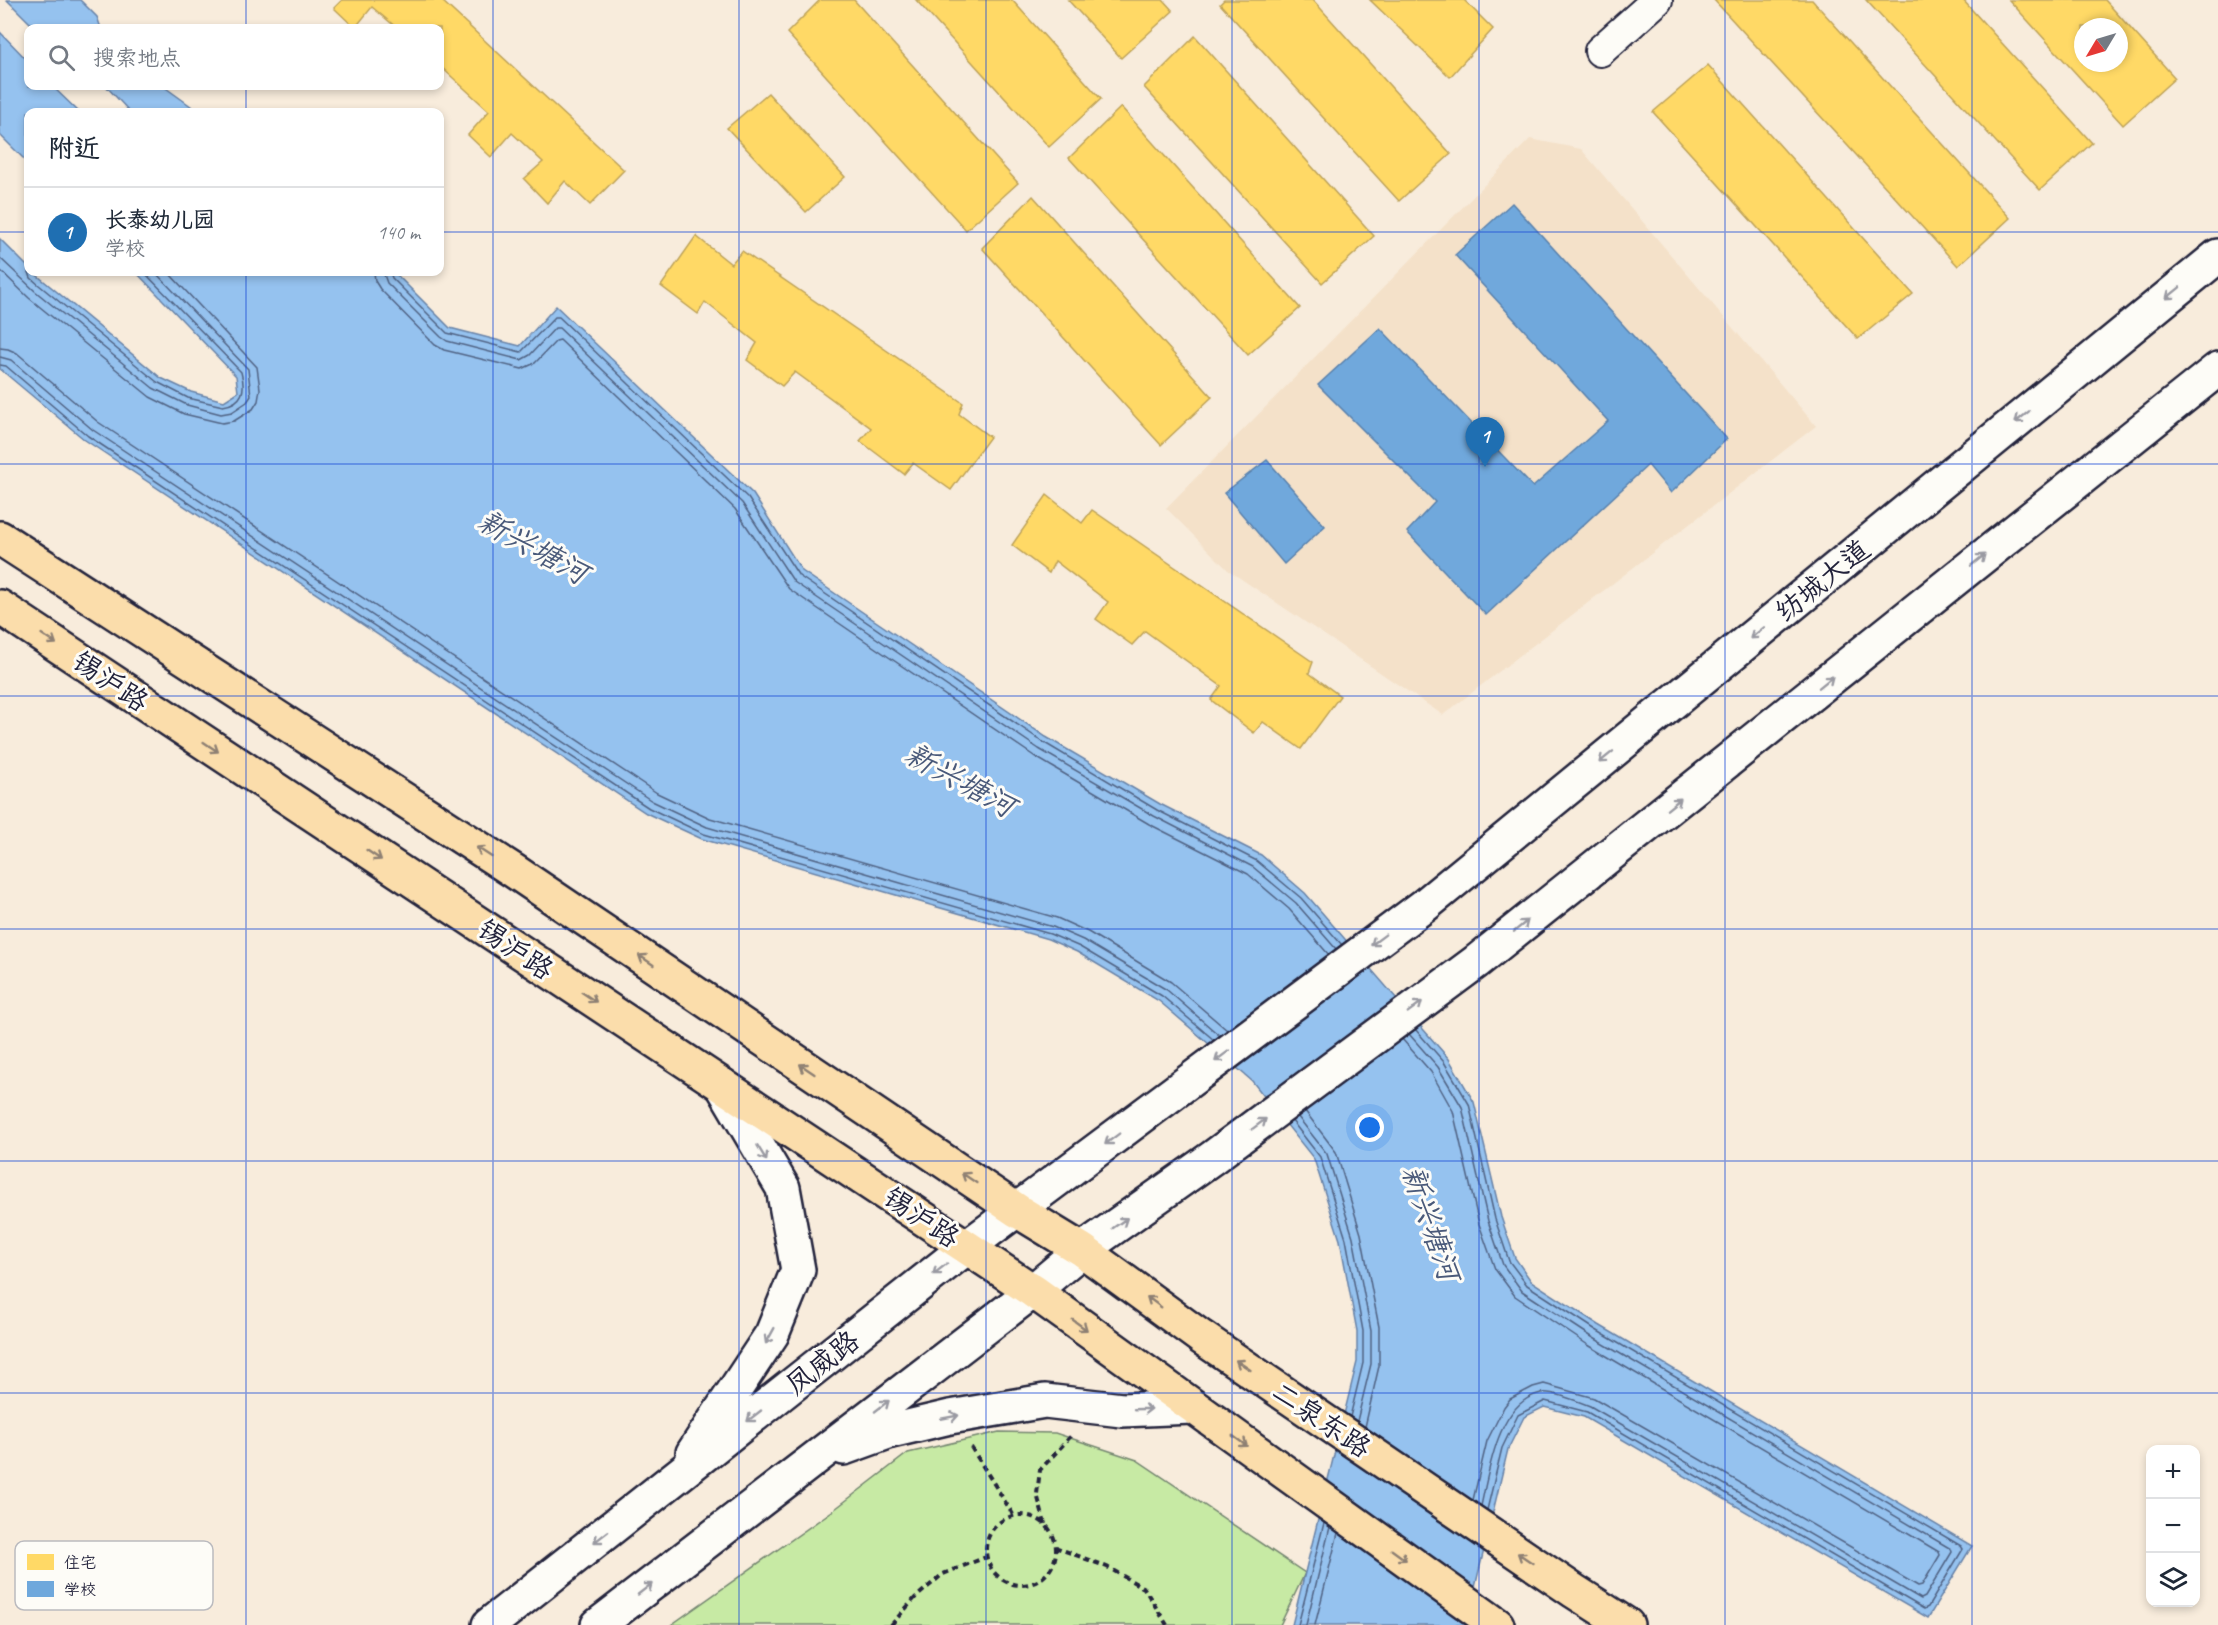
<!DOCTYPE html>
<html lang="zh">
<meta charset="utf-8">
<style>
:root{--surface:#fff;--page:#f6f6f7;--text:#1f2937;--muted:#747a83;--line:#e0e1e3;--accent:#1f6fb2}
body{margin:0;font-family:Caveat,"LXGW WenKai TC",sans-serif;background:var(--page);color:var(--text)}
.controls{position:absolute;right:18px;bottom:18px;display:grid;overflow:hidden;border-radius:12px;box-shadow:0 3px 9px #0003}
.controls button{width:54px;height:54px;display:grid;place-items:center;padding:0;border:0;border-bottom:2px solid var(--line);background:var(--surface);color:var(--text);font:30px sans-serif}
.compass{position:absolute;left:2074px;top:18px;width:54px;height:54px;border-radius:50%;background:var(--surface);box-shadow:0 3px 9px #0003;rotate:232deg}
.you{position:absolute;left:1370px;top:1128px;width:21px;height:21px;margin:-15px;border:4px solid #fff;border-radius:50%;background:#1a73e8;box-shadow:0 0 0 9px #1a73e833}
.badge{display:grid;place-items:center;width:39px;height:39px;border-radius:50%;background:var(--accent);color:#fff;font-size:20px;font-weight:700}
.pin{position:absolute;translate:-50% -50px;filter:drop-shadow(0 2px 3px #0008)}
.pin::after{content:'';position:absolute;top:32px;width:21px;height:18px;background:inherit;clip-path:polygon(0 0,100% 0,50% 100%)}
.list{margin:0;padding:0;list-style:none}
h2{display:flex;justify-content:space-between;align-items:center;height:78px;margin:0;padding:0 24px;font-size:26px}
h2 small{font-size:20px;font-weight:400;color:var(--muted)}
.list li{display:grid;grid-template-columns:39px 1fr auto;gap:18px;align-items:center;box-sizing:border-box;height:90px;padding:0 24px;border-top:2px solid var(--line)}
.list b{display:block;font-size:22px;white-space:nowrap}
.list p{margin:0;font-size:20px;white-space:nowrap;color:var(--muted)}
.list em{font-size:20px;font-style:normal;color:var(--muted)}
.icon{flex:none;width:33px;height:33px;fill:none;stroke:currentColor;stroke-width:2;stroke-linecap:round;stroke-linejoin:round}
.map{position:relative;flex:none;width:2218px;height:1625px;overflow:hidden}
.search{position:absolute;background:var(--surface);box-shadow:0 3px 9px #0003;left:24px;top:24px;width:420px;height:66px;display:flex;align-items:center;gap:15px;box-sizing:border-box;padding:0 21px;border-radius:12px;color:var(--muted);font-size:22px}
.panel{position:absolute;background:var(--surface);box-shadow:0 3px 9px #0003;left:24px;top:108px;width:420px;height:168px;border-radius:12px}
.map>svg:first-child{display:block}
.built{fill:#f4e1c9}
.green{fill:#c7eaa4;stroke:#748670;stroke-width:1.5}
.water{fill:#95c2ef;stroke:#6782a7;stroke-width:1.5}
.homes{fill:#ffd966;stroke:#bda259;stroke-width:1.5;fill-rule:evenodd}
.schools{fill:#6fa8dc;stroke:#5880ac;stroke-width:1.5}
.lines{fill:none;stroke-linecap:round;stroke-linejoin:round}
.shore{stroke:#506283;stroke-width:1.5}
.street-casing{stroke:#22223b;stroke-width:34}
.secondary-casing{stroke:#22223b;stroke-width:38}
.primary-casing{stroke:#22223b;stroke-width:38}
.path{stroke:#22223b;stroke-width:4;stroke-dasharray:6 4.5;stroke-linecap:butt}
.street{stroke:#fdfcf7;stroke-width:30}
.secondary{stroke:#fdfcf7;stroke-width:33}
.primary{stroke:#fbddab;stroke-width:33}
.oneway{stroke:#9a9aa2}
.oneway2{stroke:#8e8073}
.grid{fill:none;stroke:#1d4ed8;stroke-width:1.5;stroke-opacity:0.55}
.labels{text-anchor:middle;stroke-width:6;stroke-linejoin:round;paint-order:stroke}
.street-label{font-size:28px;fill:#22223b;stroke:#fdfcf7}
.water-label{font-size:30px;font-style:italic;fill:#4a5a7a;stroke:#fdfcf7}
.key{fill:#fdfcf7;stroke:#bbbbbf;stroke-width:1.5}
.key-label{font-size:16px;fill:#22223b}
</style>
<div class="map">
<svg width="2218" height="1625" viewBox="0 0 2218 1625">
<rect width="100%" height="100%" fill="#f8ecdc"/>
<filter id="ink" filterUnits="userSpaceOnUse"><feTurbulence type="fractalNoise" baseFrequency=".0167" numOctaves="2"/><feDisplacementMap in="SourceGraphic" scale="12" xChannelSelector="R" yChannelSelector="G"/><feConvolveMatrix kernelMatrix="1 2 1 2 8 2 1 2 1" color-interpolation-filters="sRGB"/></filter>
<g filter="url(#ink)">
<path class="built" d="M1530,139L1581,149L1816,426L1443,715L1228,570L1166,508Z"/>
<path class="green" d="M999,1432L1055,1433L1137,1460L1305,1573L1280,1625H671L835,1509L908,1453Z"/>
<path class="water" d="M7,0H80L97,17L101,28H35Z
M0,32L28,61V86H52L79,112H28V163L0,135Z
M106,86H163L199,112H130Z
M0,239L28,267V272H33L161,378L191,392L224,401L238,392L236,376L136,272H394L450,328L520,346L556,306L753,494L802,571L1046,737L1160,804L1261,855L1305,893L1449,1059L1474,1102L1501,1217L1515,1258L1531,1281L1599,1325L1972,1546L1928,1618L1584,1417L1544,1407L1524,1417L1508,1449L1466,1625H1292L1357,1362V1331L1340,1240L1314,1159L1252,1081L1159,1001L1077,952L1048,939L702,839L646,813L85,440L0,369Z"/>
<path class="homes" d="M342,0H441L624,170L590,205L565,181L547,203L524,179L543,162L512,133L491,157L468,135L489,111L440,66V28H397L372,7L355,28L334,8Z
M820,0H854L1018,183L966,230L787,33Z
M916,0H1012L1101,99L1049,147Z
M1068,0H1163L1173,11L1121,58Z
M1224,0H1313L1451,154L1399,201L1220,4Z
M1370,0H1464L1493,29L1450,77Z
M1714,0H1812L2010,218L1958,266Z
M1866,0H1963L2092,143L2040,190Z
M2009,0H2105L2175,78L2123,125ZM2083,27H2119V63H2083Z
M1195,36L1374,236L1322,283L1144,87Z
M1708,65L1913,294L1858,339L1653,112Z
M768,93L845,177L806,212L727,128Z
M1121,107L1300,308L1248,355L1069,158Z
M1033,196L1212,397L1161,445L982,248Z
M696,236L731,264L742,251L963,403L959,414L990,437L951,490L913,463L904,474L860,441L871,428L795,372L782,386L747,360L757,343L705,302L698,314L661,286Z
M1047,495L1082,523L1092,510L1313,662L1309,673L1340,696L1301,749L1263,722L1254,733L1211,700L1221,686L1145,631L1132,645L1096,619L1108,602L1055,561L1049,573L1012,545Z"/>
<path class="schools" d="M1512,203L1727,439L1671,493L1648,465L1486,615L1407,532L1435,502L1318,385L1380,328L1533,487L1608,421L1455,255Z
M1267,460L1325,526L1284,564L1224,493Z"/>
<g class="lines">
<path class="shore" d="M0,258L35,291L153,388L187,405L221,414L232,412L247,402L251,396L248,369L155,272
M0,270L29,298L150,397L184,414L222,423L234,421L253,409L258,401L260,389L257,367L168,272
M29,272L31,278L39,285L157,382L188,398L223,406C243,403 246,390 241,372L144,272
M374,272L375,281L380,289L435,345L444,350L522,369L535,363L556,341L560,340L735,509L789,589L1034,756L1149,824L1248,874L1289,909L1329,955
M383,272L387,283L441,337L447,341L521,360L530,355L555,328H559L742,503L794,582L1039,749L1154,816L1253,867L1296,903L1336,949
M390,272L392,278L447,333L521,352L555,317H559L748,498L799,576L1043,742L1157,810L1257,861L1301,898L1342,945
M0,348L8,349L17,353L98,422L657,793L710,818L1057,918L1088,932L1171,982L1227,1030
M0,357L11,360L93,430L652,801L707,827L1053,927L1083,940L1167,990L1220,1036
M0,365L6,366L88,436L649,808L704,834L1050,934L1080,947L1162,996L1214,1040
M1415,1029L1444,1062L1469,1104L1495,1219L1509,1261L1527,1285L1596,1330L1961,1546L1963,1549L1928,1607L1924,1609L1587,1412L1545,1401L1518,1415L1502,1448L1487,1510
M1409,1034L1438,1067L1462,1107L1488,1221L1503,1265L1522,1291L1592,1337L1951,1549L1952,1552L1925,1597L1921,1599L1590,1406C1580,1402 1551,1391 1541,1393C1498,1402 1489,1470 1481,1506
M1402,1039L1431,1072L1453,1111L1479,1224L1495,1269L1515,1296L1588,1345L1939,1552L1940,1555L1922,1585L1918,1586L1594,1398L1544,1384L1533,1387L1510,1399L1504,1407L1487,1441L1473,1500
M1305,1111L1336,1152L1361,1234L1379,1327V1366L1365,1427
M1298,1117L1327,1154L1353,1237L1371,1331V1364L1357,1421
M1292,1121L1320,1157L1346,1239L1363,1331V1363L1350,1417
M1298,1625L1324,1523
M1306,1625L1330,1527
M1315,1625L1338,1533"/>
<g class="street-casing">
<path id="street" d="M1600,51L1657,0"/>
</g>
<g class="secondary-casing">
<path id="secondary" d="M844,1448L891,1431L950,1417L1045,1401L1122,1410L1192,1407
M693,1453L772,1334L798,1270L783,1188L722,1085
M489,1625L967,1247L1425,905L2218,256
M598,1625L1033,1291L1082,1250L1212,1158L1476,962L2218,369"/>
</g>
<g class="primary-casing">
<path id="primary" d="M0,538L514,871L1018,1211L1082,1250L1201,1337L1574,1591L1627,1625
M0,607L1033,1291L1497,1625"/>
</g>
<path class="path" d="M971,1447L1014,1516
M986 1550a35 35 0 1 1 70 0a35 35 0 1 1-70 0Z
M1045,1524L1037,1494L1040,1470L1071,1436
M1055,1547L1107,1567L1144,1588L1167,1625
M891,1625L915,1598L943,1574L986,1557"/>
<use href="#street" class="street"/>
<use href="#secondary" class="secondary"/>
<use href="#primary" class="primary"/>
</g>
<defs><path id="oneway-shaft" d="M-6 0H5M1.5-3L5.5 0L1.5 3" fill="none" stroke-width="1.6" stroke-linecap="round" stroke-linejoin="round" transform="scale(1.5)"/></defs>
<g class="oneway">
<use href="#oneway-shaft" transform="translate(2173 293) rotate(141)"/>
<use href="#oneway-shaft" transform="translate(2022 417) rotate(141)"/>
<use href="#oneway-shaft" transform="translate(1978 560) rotate(-39)"/>
<use href="#oneway-shaft" transform="translate(1757 633) rotate(141)"/>
<use href="#oneway-shaft" transform="translate(1826 682) rotate(-39)"/>
<use href="#oneway-shaft" transform="translate(1606 757) rotate(141)"/>
<use href="#oneway-shaft" transform="translate(1674 804) rotate(-39)"/>
<use href="#oneway-shaft" transform="translate(1521 926) rotate(-39)"/>
<use href="#oneway-shaft" transform="translate(1378 940) rotate(143)"/>
<use href="#oneway-shaft" transform="translate(1415 1007) rotate(-37)"/>
<use href="#oneway-shaft" transform="translate(1222 1056) rotate(143)"/>
<use href="#oneway-shaft" transform="translate(1259 1124) rotate(-37)"/>
<use href="#oneway-shaft" transform="translate(1112 1139) rotate(143)"/>
<use href="#oneway-shaft" transform="translate(762 1153) rotate(59)"/>
<use href="#oneway-shaft" transform="translate(1120 1223) rotate(-35)"/>
<use href="#oneway-shaft" transform="translate(940 1269) rotate(142)"/>
<use href="#oneway-shaft" transform="translate(770 1336) rotate(119)"/>
<use href="#oneway-shaft" transform="translate(882 1406) rotate(-38)"/>
<use href="#oneway-shaft" transform="translate(1143 1409) rotate(-2)"/>
<use href="#oneway-shaft" transform="translate(754 1416) rotate(142)"/>
<use href="#oneway-shaft" transform="translate(950 1417) rotate(-11)"/>
<use href="#oneway-shaft" transform="translate(601 1537) rotate(142)"/>
<use href="#oneway-shaft" transform="translate(645 1589) rotate(-38)"/>
</g>
<g class="oneway2">
<use href="#oneway-shaft" transform="translate(49 639) rotate(34)"/>
<use href="#oneway-shaft" transform="translate(211 747) rotate(34)"/>
<use href="#oneway-shaft" transform="translate(484 852) rotate(-147)"/>
<use href="#oneway-shaft" transform="translate(374 855) rotate(34)"/>
<use href="#oneway-shaft" transform="translate(646 960) rotate(-146)"/>
<use href="#oneway-shaft" transform="translate(589 997) rotate(34)"/>
<use href="#oneway-shaft" transform="translate(807 1069) rotate(-146)"/>
<use href="#oneway-shaft" transform="translate(969 1178) rotate(-146)"/>
<use href="#oneway-shaft" transform="translate(1154 1302) rotate(-144)"/>
<use href="#oneway-shaft" transform="translate(1080 1325) rotate(36)"/>
<use href="#oneway-shaft" transform="translate(1243 1365) rotate(-146)"/>
<use href="#oneway-shaft" transform="translate(1240 1441) rotate(36)"/>
<use href="#oneway-shaft" transform="translate(1399 1555) rotate(36)"/>
<use href="#oneway-shaft" transform="translate(1525 1558) rotate(-146)"/>
</g>
</g>
<path class="grid" d="M246,0V28M493,0V1625M739,0V1625M986,0V1625M1232,0V1625M1479,0V1625M1725,0V1625M1972,0V1625M246,86V112M0,232H28M440,232H2218M246,272V1625M0,464H2218M0,696H2218M0,929H2218M0,1161H2218M0,1393H2218"/>
<g class="labels">
<g class="street-label">
<text transform="translate(1822 580) rotate(-39)" y="10">纺城大道</text>
<text transform="translate(111 681) rotate(34)" y="10">锡沪路</text>
<text transform="translate(516 949) rotate(34)" y="10">锡沪路</text>
<text transform="translate(922 1217) rotate(34)" y="10">锡沪路</text>
<text transform="translate(822 1362) rotate(-38)" y="10">凤威路</text>
<text transform="translate(1322 1419) rotate(34)" y="10">二泉东路</text>
</g>
<g class="water-label">
<text transform="translate(533 547) rotate(29)" y="10">新兴塘河</text>
<text transform="translate(960 780) rotate(29)" y="10">新兴塘河</text>
<text transform="translate(1431 1223) rotate(71)" y="10">新兴塘河</text>
</g>
</g>
<rect x="15" y="1541" width="198" height="69" rx="9" class="key"/>
<rect x="27" y="1554" width="27" height="16" fill="#ffd966"/>
<rect x="27" y="1581" width="27" height="16" fill="#6fa8dc"/>
<g class="key-label">
<text x="64" y="1568">住宅</text>
<text x="64" y="1595">学校</text>
</g>
</svg>
<div class="controls">
<button>+</button>
<button>−</button>
<button><svg class="icon" aria-label="layers" viewBox="0 0 24 24"><path d="M12 4l9 5-9 5-9-5zM3 14l9 5 9-5"/></svg></button>
</div>
<svg class="compass" viewBox="-18 -18 36 36"><path d="M0-13l5 13h-10z" fill="#e53935"/><path d="M0 13l5-13h-10z" fill="#747a83"/></svg>
<div class="you"></div>
<div class="pin badge" style="left:1485px;top:467px">1</div>
<div class="search"><svg class="icon" aria-label="search" viewBox="0 0 24 24"><circle cx="10" cy="10" r="6"/><path d="M15 15l6 6"/></svg>搜索地点</div>
<section class="panel">
<h2>附近<small></small></h2>
<ul class="list">
<li><span class="badge">1</span><div><b>长泰幼儿园</b><p>学校</p></div><em>140 m</em></li>
</ul>
</section>
</div>
